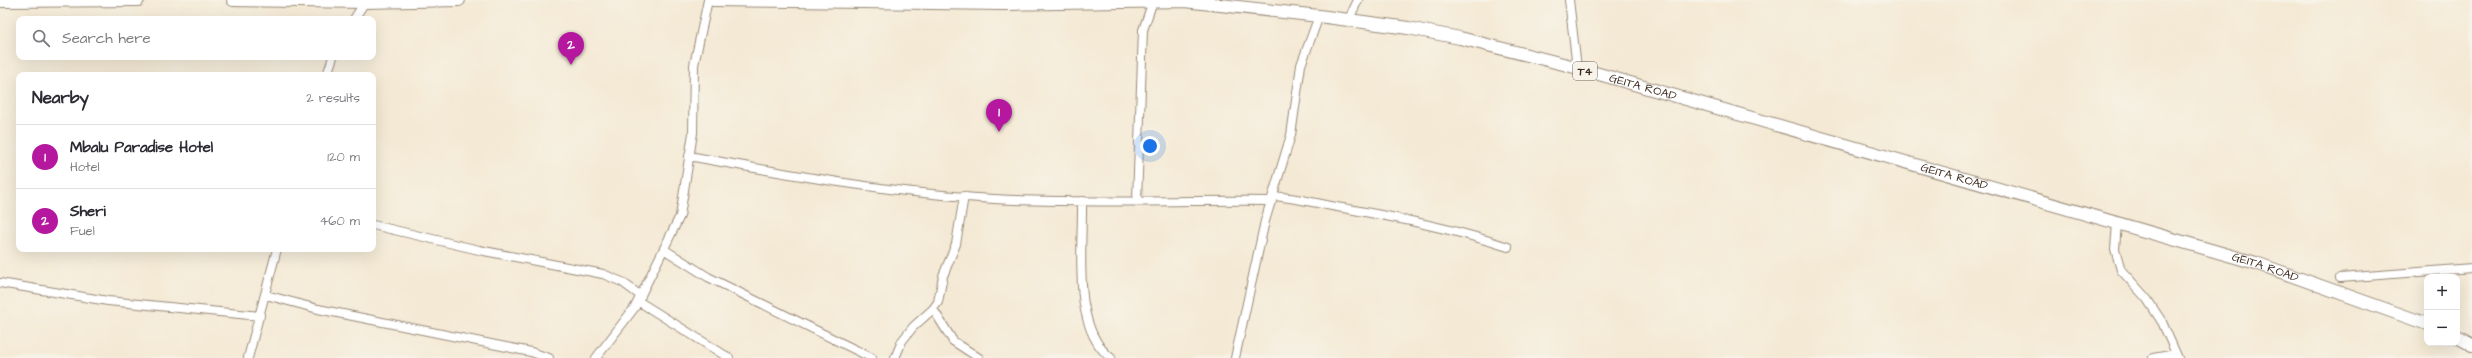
<!DOCTYPE html>
<meta charset="utf-8">
<style>
:root{--surface:#fff;--page:#f2f2f3;--text:#2b2b33;--muted:#7c7c81;--line:#e1e1e2;--accent:#b5179e}
body{margin:0;font-family:"Architects Daughter",sans-serif;background:var(--page);color:var(--text)}
.controls{position:absolute;right:12px;bottom:12px;display:grid;overflow:hidden;border-radius:8px;box-shadow:0 4px 16px #0002}
.controls button{width:36px;height:36px;display:grid;place-items:center;padding:0;border:0;border-bottom:1px solid var(--line);background:var(--surface);color:var(--text);font:20px sans-serif}
.you{position:absolute;left:1150px;top:146px;width:14px;height:14px;margin:-10px;border:3px solid #fff;border-radius:50%;background:#1a73e8;box-shadow:0 0 0 6px #1a73e833}
.badge{display:grid;place-items:center;width:26px;height:26px;border-radius:50%;background:var(--accent);color:#fff;font-size:13px;font-weight:700}
.pin{position:absolute;translate:-50% -33px;filter:drop-shadow(0 1px 2px #0008)}
.pin::after{content:'';position:absolute;top:21px;width:14px;height:12px;background:inherit;clip-path:polygon(0 0,100% 0,50% 100%)}
.list{margin:0;padding:0;list-style:none}
h2{display:flex;justify-content:space-between;align-items:center;height:52px;margin:0;padding:0 16px;font-size:17px}
h2 small{font-size:13px;font-weight:400;color:var(--muted)}
.list li{display:grid;grid-template-columns:26px 1fr auto;gap:12px;align-items:center;box-sizing:border-box;height:64px;padding:0 16px;border-top:1px solid var(--line)}
.list b{display:block;font-size:15px;white-space:nowrap}
.list p{margin:0;font-size:13px;white-space:nowrap;color:var(--muted)}
.list em{font-size:13px;font-style:normal;color:var(--muted)}
.icon{flex:none;width:22px;height:22px;fill:none;stroke:currentColor;stroke-width:2;stroke-linecap:round;stroke-linejoin:round}
.map{position:relative;flex:none;width:2472px;height:358px;overflow:hidden}
.search{position:absolute;background:var(--surface);box-shadow:0 4px 16px #0002;left:16px;top:16px;width:360px;height:44px;display:flex;align-items:center;gap:10px;box-sizing:border-box;padding:0 14px;border-radius:8px;color:var(--muted);font-size:15px}
.panel{position:absolute;background:var(--surface);box-shadow:0 4px 16px #0002;left:16px;top:72px;width:360px;height:180px;border-radius:8px}
.map>svg:first-child{display:block}
.lines{fill:none;stroke-linecap:round;stroke-linejoin:round}
.minor-casing{stroke:#988a79;stroke-width:10}
.highway-casing{stroke:#988a79;stroke-width:14}
.minor{stroke:#fff;stroke-width:8}
.highway{stroke:#fff;stroke-width:12}
.labels{text-anchor:middle;stroke-width:3.5;stroke-linejoin:round;paint-order:stroke}
.shield{fill:#f7f3e8;stroke:#73665b;stroke-width:1}
.shield-label{font-size:11px;font-weight:bold;fill:#3b2a1e}
.street-label{font-size:12px;fill:#3b2a1e;stroke:#f7f3e8}
</style>
<div class="map">
<svg width="2472" height="358" viewBox="0 0 2472 358">
<rect width="100%" height="100%" fill="#f7f3e8"/>
<filter id="ink" filterUnits="userSpaceOnUse"><feTurbulence type="fractalNoise" baseFrequency=".025" numOctaves="2"/><feDisplacementMap in="SourceGraphic" scale="8" xChannelSelector="R" yChannelSelector="G"/><feConvolveMatrix kernelMatrix="1 2 1 2 8 2 1 2 1" color-interpolation-filters="sRGB"/></filter>
<filter id="wash" filterUnits="userSpaceOnUse"><feTurbulence type="fractalNoise" baseFrequency=".012" numOctaves="4" result="noise"/><feDisplacementMap in="SourceGraphic" scale="16" xChannelSelector="R" yChannelSelector="G"/><feGaussianBlur stdDeviation="0.9" result="paint"/><feColorMatrix in="noise" values="0 0 0 0 0 0 0 0 0 0 0 0 0 0 0 0 0 1.4 0 .05"/><feComposite in="paint" operator="in"/></filter>
<g filter="url(#wash)">
<rect width="100%" height="100%" fill="#f4e9d4"/>
</g>
<g filter="url(#ink)">
<g class="lines">
<g class="minor-casing">
<path id="minor" d="M1569,0L1577,68
M354,19L365,2
M1349,19L1358,0
M327,75L333,57
M689,156C791,175 891,193 994,199C1087,204 1180,200 1272,201
M1274,196C1297,198 1320,204 1343,208C1399,218 1454,229 1508,247
M1082,201C1083,247 1071,328 1111,358
M1137,201L1143,30L1153,1
M2117,223L2115,249L2121,270L2147,299L2162,322L2178,358
M373,225L479,250L603,274L622,282L641,296
M665,250L708,277L872,358
M2340,278L2472,268
M0,283L108,301L260,316
M266,295L318,309L531,352L549,358
M638,301L729,358
M933,309L953,341L979,358
M248,358L277,249
M596,358L635,307L680,216L693,133L694,65L708,0
M895,358L902,341L913,327L933,309L938,302L943,276L956,244L964,196
M1235,358L1265,221L1291,135L1301,65L1319,16
M2153,358L2176,354"/>
</g>
<g class="highway-casing">
<g id="highway">
<path d="M233,0L365,2L459,0"/>
<path id="s1" d="M713,0L1002,4L1184,1L1319,16L1408,28L1460,38L1571,66L2256,263L2427,324"/>
<path d="M0,1L138,0"/>
<path d="M2457,337L2472,345"/>
</g>
</g>
<use href="#minor" class="minor"/>
<use href="#highway" class="highway"/>
</g>
</g>
<g class="labels">
<rect class="shield" x="1573" y="62" width="24" height="18" rx="3"/>
<g class="shield-label">
<text x="1585" y="75">T4</text>
</g>
<g class="street-label">
<text dy="4" stroke="none"><textPath href="#s1" startOffset="939">GEITA ROAD</textPath></text>
<text dy="4" stroke="none"><textPath href="#s1" startOffset="1263">GEITA ROAD</textPath></text>
<text dy="4" stroke="none"><textPath href="#s1" startOffset="1587">GEITA ROAD</textPath></text>
</g>
</g>
</svg>
<div class="controls">
<button>+</button>
<button>−</button>
</div>
<div class="you"></div>
<div class="pin badge" style="left:999px;top:132px">1</div>
<div class="pin badge" style="left:571px;top:65px">2</div>
<div class="search"><svg class="icon" aria-label="search" viewBox="0 0 24 24"><circle cx="10" cy="10" r="6"/><path d="M15 15l6 6"/></svg>Search here</div>
<section class="panel">
<h2>Nearby<small>2 results</small></h2>
<ul class="list">
<li><span class="badge">1</span><div><b>Mbalu Paradise Hotel</b><p>Hotel</p></div><em>120 m</em></li>
<li><span class="badge">2</span><div><b>Sheri</b><p>Fuel</p></div><em>460 m</em></li>
</ul>
</section>
</div>
